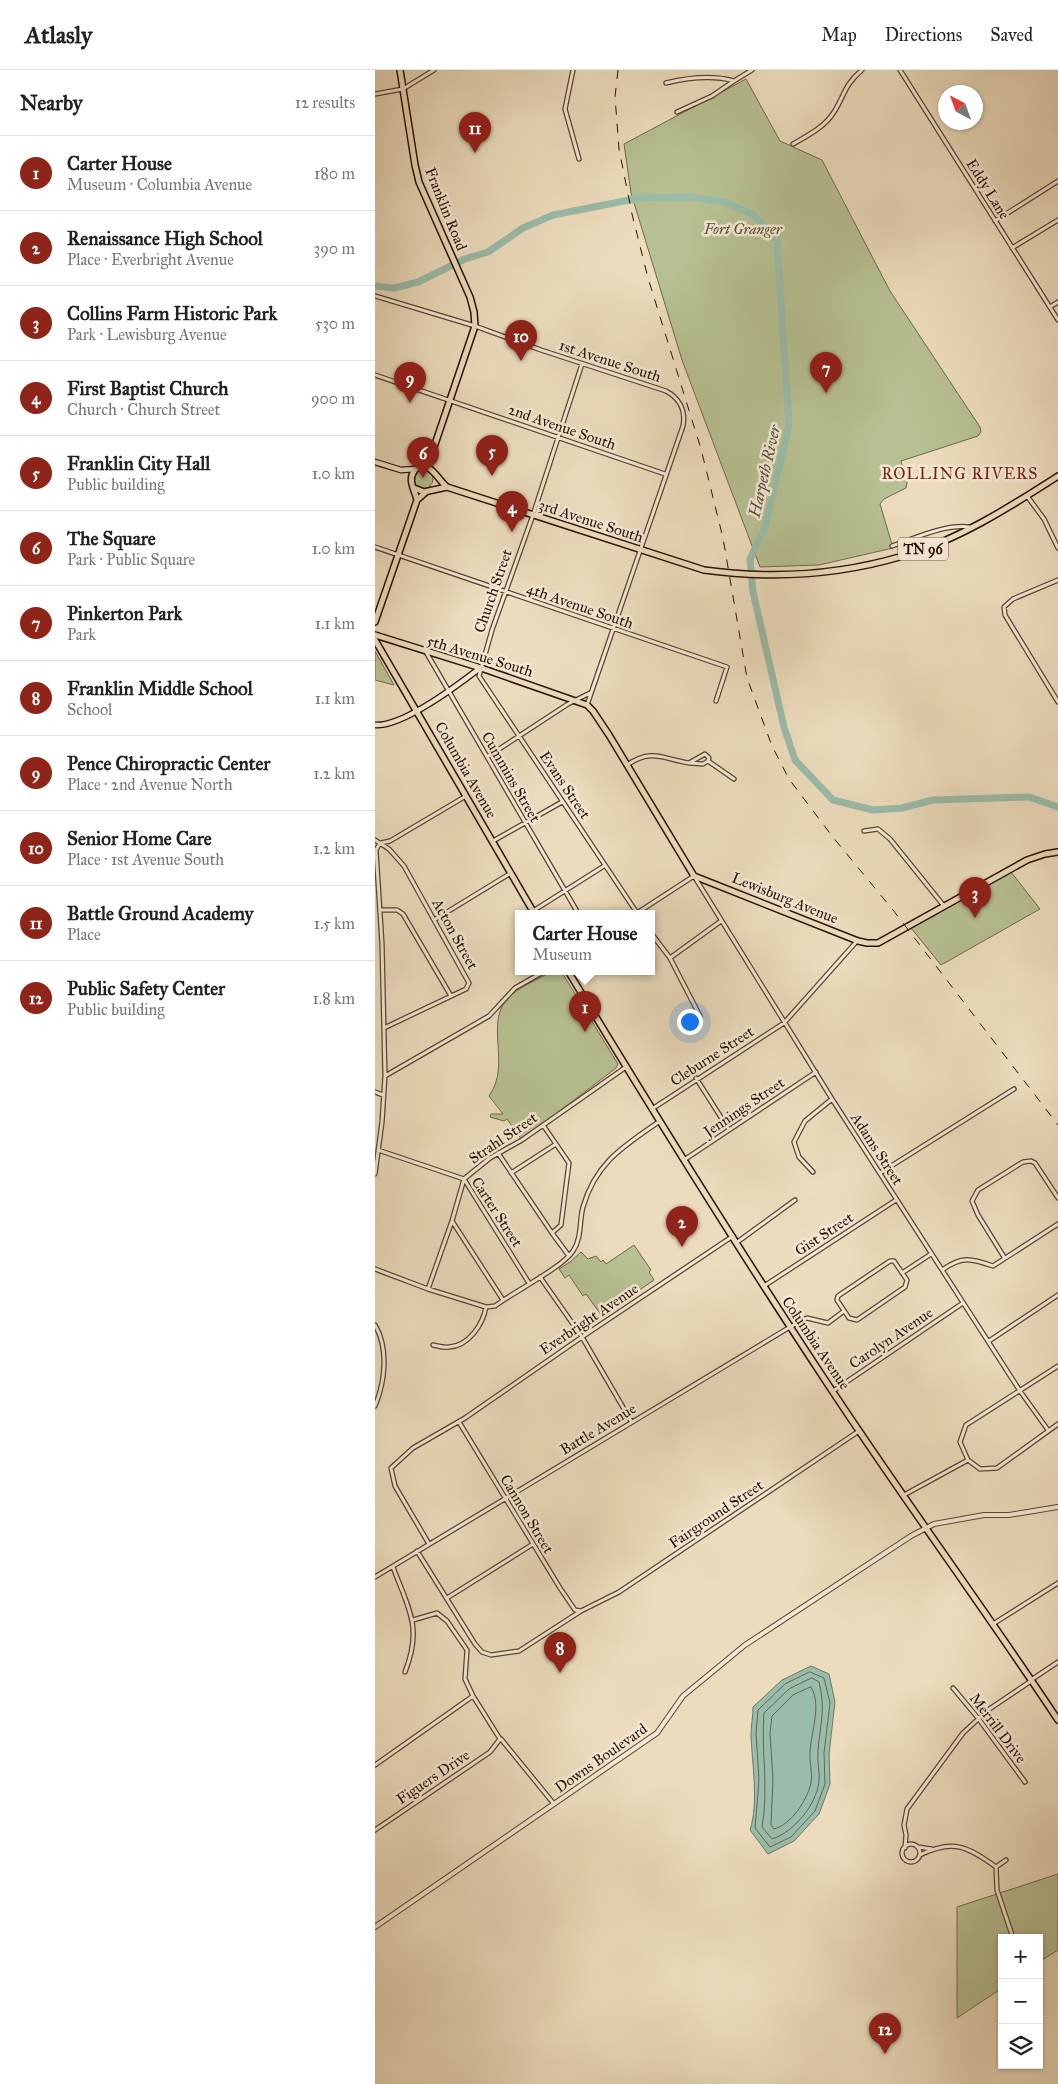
<!DOCTYPE html>
<meta charset="utf-8">
<style>
:root{--surface:#fff;--page:#f6f6f6;--text:#222;--muted:#767676;--line:#e0e0e0;--accent:#8f2418}
body{margin:0;font-family:"IM FELL Great Primer",serif;background:var(--page);color:var(--text)}
.controls{position:absolute;right:15px;bottom:15px;display:grid;overflow:hidden;border-radius:0px;box-shadow:0 1px 4px #0004}
.controls button{width:45px;height:45px;display:grid;place-items:center;padding:0;border:0;border-bottom:1px solid var(--line);background:var(--surface);color:var(--text);font:25px sans-serif}
.compass{position:absolute;left:563px;top:15px;width:45px;height:45px;border-radius:50%;background:var(--surface);box-shadow:0 1px 4px #0004;rotate:319deg}
.you{position:absolute;left:314px;top:951px;width:18px;height:18px;margin:-12px;border:4px solid #fff;border-radius:50%;background:#1a73e8;box-shadow:0 0 0 8px #1a73e833}
.badge{display:grid;place-items:center;width:32px;height:32px;border-radius:50%;background:var(--accent);color:#fff;font-size:16px;font-weight:700}
.pin{position:absolute;translate:-50% -41px;filter:drop-shadow(0 1px 2px #0008)}
.pin::after{content:'';position:absolute;top:26px;width:18px;height:15px;background:inherit;clip-path:polygon(0 0,100% 0,50% 100%)}
.popup{position:absolute;left:140px;top:840px;width:140px;height:65px;box-sizing:border-box;display:grid;place-content:center;border-radius:0px;background:var(--surface);filter:drop-shadow(0 1px 4px #0005);font-size:16px;white-space:nowrap;color:var(--muted)}
.popup b{font-size:19px;color:var(--text)}
.popup::after{content:'';position:absolute;left:50%;top:100%;margin-left:-10px;border:10px solid transparent;border-top-color:var(--surface)}
.list{margin:0;padding:0;list-style:none}
h2{display:flex;justify-content:space-between;align-items:center;height:65px;margin:0;padding:0 20px;font-size:21px}
h2 small{font-size:16px;font-weight:400;color:var(--muted)}
.list li{display:grid;grid-template-columns:32px 1fr auto;gap:15px;align-items:center;box-sizing:border-box;height:75px;padding:0 20px;border-top:1px solid var(--line)}
.list b{display:block;font-size:19px;white-space:nowrap}
.list p{margin:0;font-size:16px;white-space:nowrap;color:var(--muted)}
.list em{font-size:16px;font-style:normal;color:var(--muted)}
.icon{flex:none;width:28px;height:28px;fill:none;stroke:currentColor;stroke-width:2;stroke-linecap:round;stroke-linejoin:round}
.map{position:relative;flex:none;width:683px;height:2014px;overflow:hidden}
header{display:flex;align-items:center;gap:30px;box-sizing:border-box;height:70px;padding:0 25px;background:var(--surface);border-bottom:1px solid var(--line)}
header strong{font-size:24px}
nav{display:flex;gap:28px;margin-inline-start:auto;font-size:18px}
main{display:flex}
aside{flex:1;background:var(--surface)}
.map>svg:first-child{display:block}
.green{fill:#b7c092;stroke:#70684c}
.water{fill:#9abcaa;stroke:#6d7768}
.lines{fill:none;stroke-linecap:round;stroke-linejoin:round}
.shore{stroke:#626658;stroke-width:1}
.river{stroke:#9abcaa;stroke-width:7}
.minor-casing{stroke:#5a4233;stroke-width:5.5}
.tertiary-casing{stroke:#5a4233;stroke-width:6}
.secondary-casing{stroke:#290f05;stroke-width:7}
.primary-casing{stroke:#290f05;stroke-width:8}
.minor{stroke:#f3e8d4;stroke-width:3}
.tertiary{stroke:#f3e8d4;stroke-width:4}
.secondary{stroke:#f3e8d4;stroke-width:4.5}
.primary{stroke:#ecdcbd;stroke-width:5}
.rail{stroke:#290f05;stroke-width:1;stroke-dasharray:9 9;stroke-linecap:butt}
.labels{text-anchor:middle;stroke-width:5;stroke-linejoin:round;paint-order:stroke}
.shield{fill:#f3e8d4;stroke:#665043;stroke-width:1}
.shield-label{font-size:14px;font-weight:bold;fill:#290f05}
.street-label{font-size:15px;fill:#290f05;stroke:#f3e8d4}
.park-label{font-size:15px;font-style:italic;fill:#5b4d36;stroke:#f3e8d4}
.water-label{font-size:16px;font-style:italic;fill:#514c3f;stroke:#f3e8d4}
.neighbourhood-label{font-size:16px;letter-spacing:1px;fill:#7a1f14;stroke:#f3e8d4}
</style>
<header>
<strong>Atlasly</strong>
<nav><a>Map</a><a>Directions</a><a>Saved</a></nav>
</header>
<main>
<aside>
<h2>Nearby<small>12 results</small></h2>
<ul class="list">
<li><span class="badge">1</span><div><b>Carter House</b><p>Museum · Columbia Avenue</p></div><em>180 m</em></li>
<li><span class="badge">2</span><div><b>Renaissance High School</b><p>Place · Everbright Avenue</p></div><em>390 m</em></li>
<li><span class="badge">3</span><div><b>Collins Farm Historic Park</b><p>Park · Lewisburg Avenue</p></div><em>530 m</em></li>
<li><span class="badge">4</span><div><b>First Baptist Church</b><p>Church · Church Street</p></div><em>900 m</em></li>
<li><span class="badge">5</span><div><b>Franklin City Hall</b><p>Public building</p></div><em>1.0 km</em></li>
<li><span class="badge">6</span><div><b>The Square</b><p>Park · Public Square</p></div><em>1.0 km</em></li>
<li><span class="badge">7</span><div><b>Pinkerton Park</b><p>Park</p></div><em>1.1 km</em></li>
<li><span class="badge">8</span><div><b>Franklin Middle School</b><p>School</p></div><em>1.1 km</em></li>
<li><span class="badge">9</span><div><b>Pence Chiropractic Center</b><p>Place · 2nd Avenue North</p></div><em>1.2 km</em></li>
<li><span class="badge">10</span><div><b>Senior Home Care</b><p>Place · 1st Avenue South</p></div><em>1.2 km</em></li>
<li><span class="badge">11</span><div><b>Battle Ground Academy</b><p>Place</p></div><em>1.5 km</em></li>
<li><span class="badge">12</span><div><b>Public Safety Center</b><p>Public building</p></div><em>1.8 km</em></li>
</ul>
</aside>
<div class="map">
<svg width="683" height="2014" viewBox="0 0 683 2014">
<rect width="100%" height="100%" fill="#ecdcbd"/>
<filter id="stains"><feTurbulence type="fractalNoise" baseFrequency=".004" numOctaves="4"/><feColorMatrix values="0 0 0 0 .2 0 0 0 0 .09 0 0 0 0 .02 0 0 0 .5 -.17"/></filter>
<radialGradient id="worn" r=".72"><stop offset=".6" stop-color="#630" stop-opacity="0"/><stop offset="1" stop-color="#630" stop-opacity=".3"/></radialGradient>
<path class="green" d="M371,9L405,71L447,90L515,221L605,357L606,362L603,366L526,391L532,413L531,418L509,429L505,434L518,478L444,495L385,497L307,290L256,123L249,74Z
M38 409a10 10 0 1 1 20 0a10 10 0 1 1-20 0Z
M0,581L19,615L0,610Z
M636,802L665,839L566,895L536,858Z
M178,901H186L243,994L241,998L147,1070L132,1049L129,1051L115,1047L116,1044H128L114,1026C138,993 106,950 137,924C149,915 165,908 178,901Z
M259,1175L276,1200L274,1202L279,1210L227,1246L211,1224L208,1226L194,1205L190,1208L184,1199L195,1192L206,1182L213,1189L221,1186L226,1192L228,1190L231,1194Z
M683,1804V1880L664,1892V1868H627V1918L582,1948V1837Z"/>
<path class="water" d="M436,1596L454,1604L460,1632L454,1684L455,1714L444,1744L419,1771L393,1784L375,1760C384,1732 377,1694 376,1665C376,1656 378,1647 378,1637L407,1610Z"/>
<g class="lines">
<path class="shore" d="M435,1602L449,1608L455,1633L449,1683L450,1714L440,1741L416,1767L395,1777L380,1758L384,1710L381,1663L383,1640L410,1614Z
M437,1608L444,1612C451,1640 445,1654 443,1681C442,1691 445,1702 444,1712C441,1735 419,1762 397,1769L387,1757C394,1719 386,1681 389,1643L414,1619Z
M436,1617C447,1634 436,1663 435,1682C434,1692 438,1703 436,1713C432,1730 417,1754 399,1759L396,1755L398,1709L395,1663L397,1646L418,1625Z"/>
<path class="river" d="M0,216L19,218L43,212L90,189L113,182L148,158L178,145L265,128L314,127L349,132L379,145L402,170L414,355L390,458L375,489L378,522L409,657L420,690L458,730L498,740L527,738L558,730L654,727L683,737"/>
<g class="minor-casing">
<path id="minor" d="M198,0L190,39L204,89
M525,0L683,250
M291,13C312,8 338,5 359,11L377,0
M0,24L28,19L59,0
M302,42L337,26L359,11
M418,74C432,66 450,57 459,42C470,25 469,15 487,0
M620,151L683,111
M637,178L683,150
M0,226L100,256L166,280L291,321C304,328 311,340 308,356L212,635
M675,237L683,232
M207,294L158,445L117,560L104,606L262,843L319,806L457,1029L645,1321L673,1360
M0,305L290,404
M652,426L669,449L683,478
M517,476C541,468 569,454 595,457
M0,477L352,597L341,631
M683,510L638,529L629,537L630,545L683,632
M51,582L203,843
M112,687L193,634L215,623
M333,691L359,709
M252,695C277,678 288,689 314,693L330,684L334,688L333,691L328,694L314,693
M489,761L503,759L515,769L569,836
M0,770L14,779L29,796L94,913L91,919L9,958
M118,771L187,732
M6,773L15,771L91,726
M5,840H22L28,844L76,926
M158,841L229,796
M59,850L136,803
M276,863L295,888L325,946
M295,888L346,851
M10,1006L114,946L140,918L170,901
M321,1008L354,1060
M0,1022L8,1025
M277,1039L409,953L482,871
M168,1055L194,1093L186,1155L177,1163L194,1186
M3,1080L89,1109L154,1213
M123,1083L177,1163
M309,1090L441,1002
M438,1102L424,1087L419,1072L430,1051L457,1029
M136,1103L181,1074
M505,1103L639,1019
M0,1104L7,1052L10,1006L7,874L1,780L5,773
M77,1151L128,1230
M361,1173L420,1130
M629,1187L603,1145L597,1131L603,1120L648,1092L656,1091L660,1093L683,1128
M515,1191H519L532,1210L530,1217L482,1250L474,1248L462,1230L463,1226Z
M0,1199L53,1219L111,1237L120,1236C138,1222 187,1198 198,1181C207,1168 204,1152 208,1137C221,1092 249,1076 285,1051
M567,1200C587,1186 595,1188 618,1196L683,1154
M527,1203L556,1184
M165,1207L207,1267L256,1351
M389,1216L521,1130
M53,1219L77,1151L89,1109L115,1088L147,1070L251,997
M0,1255C14,1279 10,1312 0,1336
M614,1271L683,1225
M58,1275C63,1276 69,1278 74,1277C94,1276 108,1254 111,1237
M683,1296L591,1355L585,1372L593,1390L605,1399L622,1398L683,1354
M458,1321L588,1233
M84,1352L185,1518L200,1540L206,1541
M529,1425L593,1390
M54,1474L20,1416L16,1398L38,1378L90,1348L207,1267L358,1166
M42,1481L100,1574L107,1582L116,1585L144,1581L206,1541L244,1522L484,1361
M18,1497C33,1538 48,1557 30,1602
M0,1507L415,1257L432,1248L453,1253L469,1241
M72,1528L158,1474
M618,1554L683,1513
M656,1610L683,1592
M578,1618L603,1648L650,1712
M126,1669L179,1734
M0,1695L98,1626
M0,1760L115,1682L125,1669L98,1626L90,1609L92,1580L72,1551L62,1543L38,1550
M527 1783a9 9 0 1 1 18 0a9 9 0 1 1-18 0Z
M543,1777L557,1779
M530,1778L531,1765L529,1755L532,1739L588,1663L613,1640L656,1611
M545,1785C578,1769 592,1776 621,1797L622,1820L638,1868
M621,1797L631,1790"/>
</g>
<g class="tertiary-casing">
<path id="tertiary" d="M0,1857L282,1663L308,1626L370,1575L536,1466L559,1454L609,1445H634L683,1437"/>
</g>
<g class="secondary-casing">
<path id="secondary" d="M0,392L26,400L41,399
M0,655C28,657 83,615 105,598"/>
</g>
<g class="primary-casing">
<path id="primary" d="M25,0L40,95L44,112L95,227L99,242L100,256L56,386L46,396
M39,418L49,422L72,417
M42,430C39,418 31,408 42,398C57,392 62,409 72,417L329,500C395,509 464,505 528,486C583,470 635,437 683,406
M0,552L42,430L51,422
M0,565L109,599L212,635L218,641L234,665L319,806L483,871L492,873H503L652,790L670,784L683,782
M0,570L159,843
M193,901C277,1040 362,1177 452,1313C527,1427 608,1537 683,1650"/>
</g>
<use href="#minor" class="minor"/>
<use href="#tertiary" class="tertiary"/>
<use href="#secondary" class="secondary"/>
<use href="#primary" class="primary"/>
<path class="rail" d="M243,0L240,27L244,79L257,144L273,208L326,379L348,468L372,608L397,676L414,709L457,766L518,840L683,1055"/>
</g>
<g class="labels">
<rect class="shield" x="523" y="467.5" width="50" height="23" rx="4"/>
<g class="shield-label">
<text x="548" y="484">TN 96</text>
</g>
<g class="street-label">
<text transform="translate(613 119) rotate(58)" y="5">Eddy Lane</text>
<text transform="translate(71 139) rotate(68)" y="5">Franklin Road</text>
<text transform="translate(235 291) rotate(18)" y="5">1st Avenue South</text>
<text transform="translate(187 357) rotate(19)" y="5">2nd Avenue South</text>
<text transform="translate(216 451) rotate(18)" y="5">3rd Avenue South</text>
<text transform="translate(118 521) rotate(-71)" y="5">Church Street</text>
<text transform="translate(205 536) rotate(19)" y="5">4th Avenue South</text>
<text transform="translate(105 586) rotate(17)" y="5">5th Avenue South</text>
<text transform="translate(91 700) rotate(60)" y="5">Columbia Avenue</text>
<text transform="translate(136 707) rotate(60)" y="5">Cummins Street</text>
<text transform="translate(190 715) rotate(56)" y="5">Evans Street</text>
<text transform="translate(410 828) rotate(22)" y="5">Lewisburg Avenue</text>
<text transform="translate(80 864) rotate(61)" y="5">Acton Street</text>
<text transform="translate(337 986) rotate(-33)" y="5">Cleburne Street</text>
<text transform="translate(369 1037) rotate(-34)" y="5">Jennings Street</text>
<text transform="translate(128 1068) rotate(-34)" y="5">Strahl Street</text>
<text transform="translate(502 1079) rotate(57)" y="5">Adams Street</text>
<text transform="translate(122 1142) rotate(57)" y="5">Carter Street</text>
<text transform="translate(449 1164) rotate(-33)" y="5">Gist Street</text>
<text transform="translate(214 1249) rotate(-34)" y="5">Everbright Avenue</text>
<text transform="translate(516 1268) rotate(-34)" y="5">Carolyn Avenue</text>
<text transform="translate(441 1273) rotate(56)" y="5">Columbia Avenue</text>
<text transform="translate(223 1359) rotate(-31)" y="5">Battle Avenue</text>
<text transform="translate(152 1444) rotate(59)" y="5">Cannon Street</text>
<text transform="translate(341 1444) rotate(-34)" y="5">Fairground Street</text>
<text transform="translate(623 1658) rotate(53)" y="5">Merrill Drive</text>
<text transform="translate(226 1688) rotate(-35)" y="5">Downs Boulevard</text>
<text transform="translate(58 1707) rotate(-34)" y="5">Figuers Drive</text>
</g>
<g class="park-label">
<text x="368" y="164">Fort Granger</text>
</g>
<g class="water-label">
<text transform="translate(389 401) rotate(-77)" y="6">Harpeth River</text>
</g>
<g class="neighbourhood-label">
<text x="585" y="409">ROLLING RIVERS</text>
</g>
</g>
<rect width="100%" height="100%" filter="url(#stains)"/>
<rect width="100%" height="100%" fill="url(#worn)"/>
</svg>
<div class="controls">
<button>+</button>
<button>−</button>
<button><svg class="icon" aria-label="layers" viewBox="0 0 24 24"><path d="M12 4l9 5-9 5-9-5zM3 14l9 5 9-5"/></svg></button>
</div>
<svg class="compass" viewBox="-18 -18 36 36"><path d="M0-13l5 13h-10z" fill="#e53935"/><path d="M0 13l5-13h-10z" fill="#767676"/></svg>
<div class="you"></div>
<div class="pin badge" style="left:210px;top:962px">1</div>
<div class="popup"><b>Carter House</b>Museum</div>
<div class="pin badge" style="left:307px;top:1177px">2</div>
<div class="pin badge" style="left:600px;top:848px">3</div>
<div class="pin badge" style="left:137px;top:462px">4</div>
<div class="pin badge" style="left:117px;top:406px">5</div>
<div class="pin badge" style="left:48px;top:408px">6</div>
<div class="pin badge" style="left:451px;top:323px">7</div>
<div class="pin badge" style="left:185px;top:1603px">8</div>
<div class="pin badge" style="left:35px;top:333px">9</div>
<div class="pin badge" style="left:146px;top:291px">10</div>
<div class="pin badge" style="left:100px;top:83px">11</div>
<div class="pin badge" style="left:510px;top:1984px">12</div>
</div>
</main>
